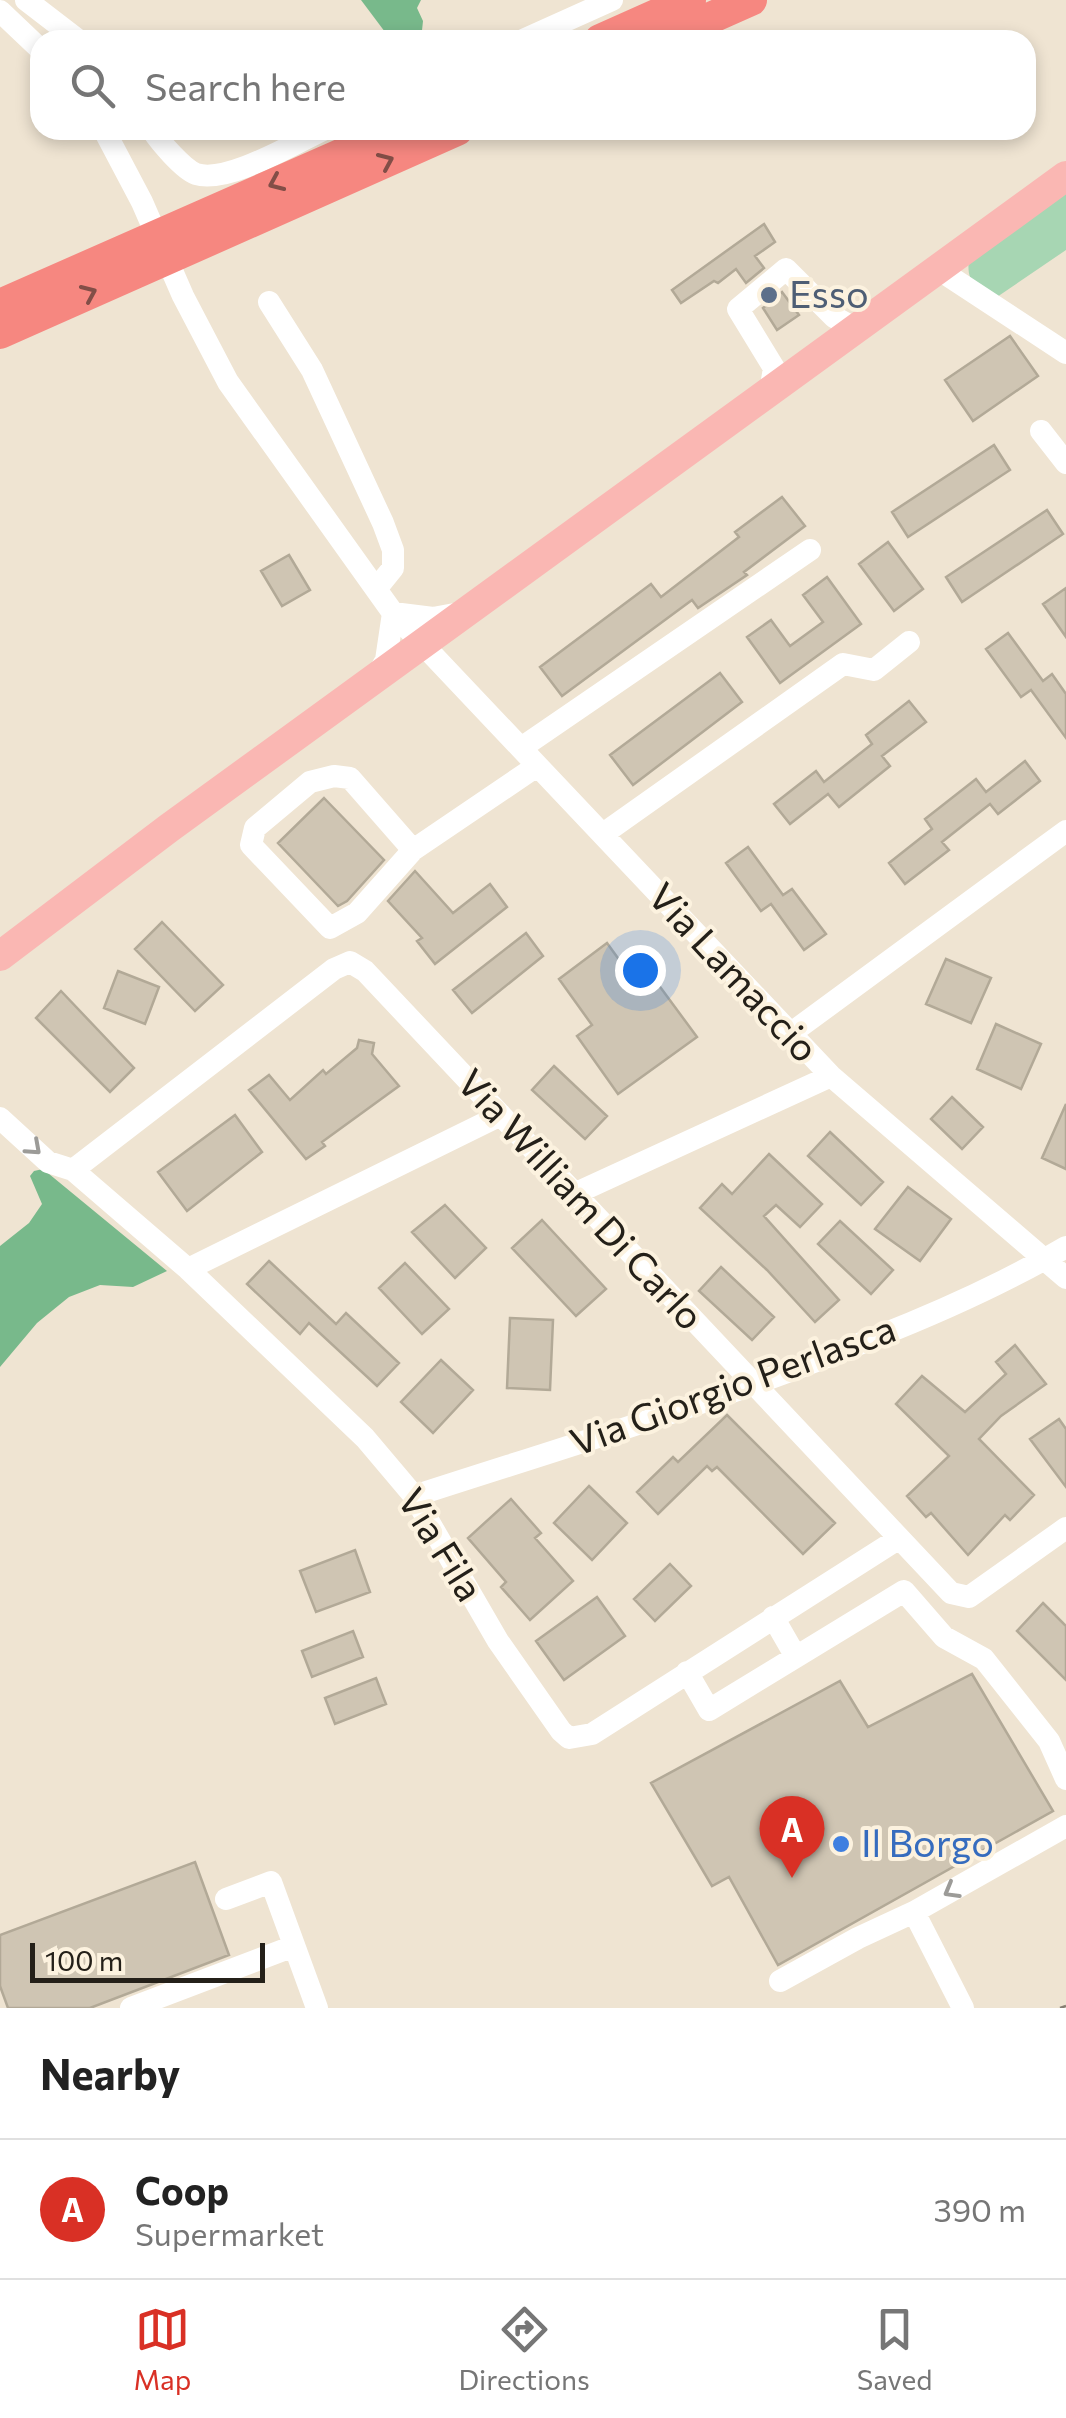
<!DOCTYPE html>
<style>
:root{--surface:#fff;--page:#f2f2f2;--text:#222;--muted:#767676;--line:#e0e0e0;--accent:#d93025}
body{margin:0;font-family:Commissioner,sans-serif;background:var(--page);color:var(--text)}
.scale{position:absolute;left:30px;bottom:25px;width:235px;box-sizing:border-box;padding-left:10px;border:5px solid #242019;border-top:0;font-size:28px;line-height:35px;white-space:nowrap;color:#242019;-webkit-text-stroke:8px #fcf2df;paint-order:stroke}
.you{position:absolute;left:640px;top:970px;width:35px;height:35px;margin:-25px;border:8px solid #fff;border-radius:50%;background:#1a73e8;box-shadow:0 0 0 15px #1a73e833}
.badge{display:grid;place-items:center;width:65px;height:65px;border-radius:50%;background:var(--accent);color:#fff;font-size:32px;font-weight:700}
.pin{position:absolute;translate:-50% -82px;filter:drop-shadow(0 2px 5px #0008)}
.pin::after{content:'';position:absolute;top:52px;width:35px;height:30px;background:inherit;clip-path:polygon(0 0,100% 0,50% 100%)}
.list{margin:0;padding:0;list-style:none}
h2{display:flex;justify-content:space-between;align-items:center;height:130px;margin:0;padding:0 40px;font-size:42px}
h2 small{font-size:32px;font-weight:400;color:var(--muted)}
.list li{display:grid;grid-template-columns:65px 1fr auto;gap:30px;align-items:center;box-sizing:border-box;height:140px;padding:0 40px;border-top:2px solid var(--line)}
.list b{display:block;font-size:38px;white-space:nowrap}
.list p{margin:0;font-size:32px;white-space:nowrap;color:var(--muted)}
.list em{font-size:32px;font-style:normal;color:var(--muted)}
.icon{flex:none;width:55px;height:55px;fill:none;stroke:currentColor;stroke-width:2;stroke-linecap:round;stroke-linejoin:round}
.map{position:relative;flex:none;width:1066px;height:2008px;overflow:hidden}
.search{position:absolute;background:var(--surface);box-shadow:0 5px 15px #0003;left:30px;right:30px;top:30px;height:110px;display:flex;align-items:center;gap:25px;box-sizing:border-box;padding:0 35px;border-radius:30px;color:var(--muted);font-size:38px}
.sheet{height:270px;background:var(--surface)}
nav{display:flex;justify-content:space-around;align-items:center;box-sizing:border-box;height:140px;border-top:2px solid var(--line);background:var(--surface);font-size:28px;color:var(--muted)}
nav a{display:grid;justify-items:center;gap:5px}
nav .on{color:var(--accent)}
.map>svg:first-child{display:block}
.green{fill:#a7d6b3}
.forest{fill:#78b98b}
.building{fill:#cfc5b3;stroke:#b2a997;stroke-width:2.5}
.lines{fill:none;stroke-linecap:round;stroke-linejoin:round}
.path{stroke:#867f73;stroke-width:2.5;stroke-dasharray:8 5;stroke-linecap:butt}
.minor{stroke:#fff;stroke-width:22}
.major{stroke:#fab7b3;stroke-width:30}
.highway{stroke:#f68780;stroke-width:32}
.oneway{stroke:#824e47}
.oneway2{stroke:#9c9b98}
.service-dot{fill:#5c6f8a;stroke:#fcf2df;stroke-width:4}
.shop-dot{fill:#3f7fe0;stroke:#fcf2df;stroke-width:4}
.labels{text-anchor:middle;stroke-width:8;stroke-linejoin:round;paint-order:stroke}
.service-label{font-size:38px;fill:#4e5e75;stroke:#fcf2df;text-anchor:start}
.street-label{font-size:38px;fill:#242019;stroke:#fcf2df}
.shop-label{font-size:38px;fill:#366cbe;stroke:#fcf2df;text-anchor:start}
</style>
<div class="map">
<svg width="1066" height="2008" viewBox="0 0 1066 2008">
<rect width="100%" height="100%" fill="#efe4d2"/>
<path class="green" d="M1066,187V250L997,297C975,284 966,285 969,257Z"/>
<path class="forest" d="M361,0H421L417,8L423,21L421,40H391Z
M43,1169L167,1271L133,1287L100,1285L69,1297L37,1323L0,1367V1246L29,1223L42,1204L30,1176L34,1171Z"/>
<path class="building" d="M764,224L775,242L755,256L764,268L746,283L736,269L718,283L714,281L681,303L672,290Z
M782,292L799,315L777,330L763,308Z
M1010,336L1038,376L973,421L945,380Z
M994,445L1010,470L908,537L892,512Z
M782,497L805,526L744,572L747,575L698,608L692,600L562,696L540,667L651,584L661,597L739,537L735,532Z
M1047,510L1063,534L962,602L946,577Z
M888,542L923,589L894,611L859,564Z
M289,555L310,590L282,606L261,571Z
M827,577L861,624L780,683L747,637L771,620L790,646L823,622L803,595Z
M1066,588V637L1043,604Z
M1008,633L1043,681L1052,674L1066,694V738L1031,690L1021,697L986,649Z
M720,673L742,702L633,785L610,755Z
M909,701L926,722L882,756L890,766L839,807L828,794L790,824L774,804L816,771L824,782L872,744L866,735Z
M1025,761L1040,781L998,814L990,804L942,842L949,850L905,884L889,863L932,829L925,819L976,779L986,792Z
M324,798L384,860L347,901L338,906L278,843Z
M748,847L783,895L792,889L826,934L804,950L771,904L761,911L726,863Z
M415,871L453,913L490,884L507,907L435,964L417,941L422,938L388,901Z
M162,922L223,985L195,1011L135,949Z
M526,933L543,956L472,1013L453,990Z
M607,943L641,990L655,980L697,1037L618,1094L577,1036L592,1025L559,979Z
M946,959L991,978L971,1023L926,1004Z
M118,971L159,987L145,1024L104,1008Z
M61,991L134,1068L110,1092L36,1018Z
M996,1024L1041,1044L1021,1089L977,1069Z
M359,1040L374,1043L372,1054L399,1086L322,1142L325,1146L306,1159L249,1090L269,1075L290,1100L323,1070L326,1074L357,1048Z
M554,1066L607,1116L585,1139L532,1090Z
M952,1097L983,1127L962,1149L931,1119Z
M1066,1104V1169L1042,1158Z
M235,1115L262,1152L187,1211L158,1172Z
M830,1132L883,1182L861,1205L808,1156Z
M769,1154L822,1204L800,1227L776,1205L764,1216L839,1300L815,1322L767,1270L700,1208L722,1184L732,1194Z
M908,1187L951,1219L920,1261L875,1229Z
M445,1205L486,1248L455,1278L412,1232Z
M542,1220L606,1289L576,1316L512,1248Z
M840,1221L893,1270L871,1294L818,1244Z
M269,1261L336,1324L346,1313L399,1363L377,1386L309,1323L300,1334L247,1284Z
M405,1263L449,1309L422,1334L379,1288Z
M721,1267L774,1317L752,1340L699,1291Z
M510,1318L553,1320L550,1390L507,1388Z
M1015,1345L1046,1384L1001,1416L979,1439L1034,1495L1010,1520L1005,1515L968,1555L931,1513L926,1517L907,1496L949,1456L896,1404L922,1376L965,1412L1006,1374L996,1362Z
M441,1360L473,1390L433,1433L401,1402Z
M727,1415L835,1523L803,1554L717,1467L712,1471L707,1466L658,1514L637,1492L673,1457L678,1462Z
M1059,1419L1066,1429V1487L1030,1439Z
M589,1486L627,1523L592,1560L554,1523Z
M511,1499L541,1533L535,1538L573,1581L530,1620L501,1587L506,1582L468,1538Z
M355,1550L370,1592L316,1612L300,1571Z
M670,1564L691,1586L655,1621L634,1599Z
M597,1597L625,1636L564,1680L536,1641Z
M1043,1603L1066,1626V1680L1017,1631Z
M353,1631L363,1657L312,1677L302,1651Z
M972,1674L1053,1811L778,1965L729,1877L712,1886L651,1783L840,1681L868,1727Z
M376,1678L386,1704L335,1724L325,1698Z
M195,1862L229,1955L90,2008H8L0,1986V1935Z"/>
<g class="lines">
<path class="path" d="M1060,2008L1066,2006"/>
<path class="minor" d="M26,0L78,40
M0,11L40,49
M523,40L612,0
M104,130L142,202L183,296L228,382L393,613L831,1076L1066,1278
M152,130C160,142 183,169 196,174C227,184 293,144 323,130
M938,269L1066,353
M269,302L312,370L383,523L393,550V568L376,589
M770,392L774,368L738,309L786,269L834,317L856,329
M1041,431L1066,463
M393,613L433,618L460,613
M377,676L386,660L393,613
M521,748L810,550
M603,834L843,664L874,670L909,642
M413,850L357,913L330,928L251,845L255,828L310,782L334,776L350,778L413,850L537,766
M790,1034L1066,831
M0,1118L48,1162L73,1170L188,1269L365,1438L414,1496L498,1641L561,1731L569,1738L592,1734L898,1539
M73,1170L334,969L350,962L365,971L951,1593L969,1597L1066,1528
M574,1194L831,1076
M188,1269L501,1115
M414,1496C568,1446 724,1400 874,1338C940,1312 1005,1283 1066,1247
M773,1617L796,1657
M687,1672L709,1710L904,1591L944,1637L984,1659L1049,1741L1066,1779
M226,1899L271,1882L317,2008
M780,1981L858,1938L914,1912
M131,2008L294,1946
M963,2008L914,1912L1066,1826"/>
<path class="major" d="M0,956L169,828L1066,176"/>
<path class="highway" d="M600,40L690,0
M661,40L751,0
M0,305L397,130
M0,333L457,130"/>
</g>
<defs><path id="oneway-chevron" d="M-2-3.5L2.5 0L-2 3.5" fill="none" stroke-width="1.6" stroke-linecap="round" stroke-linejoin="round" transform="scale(2.5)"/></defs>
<g class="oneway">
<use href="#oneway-chevron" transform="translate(386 161) rotate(-24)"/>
<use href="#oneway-chevron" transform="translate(276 183) rotate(156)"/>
<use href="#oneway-chevron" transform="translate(89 293) rotate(-24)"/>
</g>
<g class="oneway2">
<use href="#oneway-chevron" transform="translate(34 1148) rotate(42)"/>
<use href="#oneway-chevron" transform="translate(951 1891) rotate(150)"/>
</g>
<circle class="service-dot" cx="769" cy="295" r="10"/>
<circle class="shop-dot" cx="841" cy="1844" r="10"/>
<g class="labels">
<g class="service-label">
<text x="789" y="308">Esso</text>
</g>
<g class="street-label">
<text transform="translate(733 973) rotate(47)" y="13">Via Lamaccio</text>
<text transform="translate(580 1200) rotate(47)" y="13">Via William Di Carlo</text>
<text transform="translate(733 1386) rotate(-20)" y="13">Via Giorgio Perlasca</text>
<text transform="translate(440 1545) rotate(58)" y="13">Via Fila</text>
</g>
<g class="shop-label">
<text x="861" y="1857">Il Borgo</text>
</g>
</g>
</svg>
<div class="scale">100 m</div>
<div class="you"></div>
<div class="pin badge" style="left:792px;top:1878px">A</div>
<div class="search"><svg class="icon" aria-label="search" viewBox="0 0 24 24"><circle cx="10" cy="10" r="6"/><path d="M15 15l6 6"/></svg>Search here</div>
</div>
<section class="sheet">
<h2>Nearby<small></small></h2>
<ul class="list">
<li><span class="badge">A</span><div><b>Coop</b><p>Supermarket</p></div><em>390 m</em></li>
</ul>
</section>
<nav>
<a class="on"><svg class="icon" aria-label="map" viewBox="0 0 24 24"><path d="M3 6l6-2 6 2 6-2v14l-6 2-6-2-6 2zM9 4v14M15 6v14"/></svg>Map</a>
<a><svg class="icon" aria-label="directions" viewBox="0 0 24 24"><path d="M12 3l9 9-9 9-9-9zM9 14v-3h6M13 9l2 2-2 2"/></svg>Directions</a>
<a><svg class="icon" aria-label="saved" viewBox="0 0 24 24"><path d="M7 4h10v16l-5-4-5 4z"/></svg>Saved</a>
</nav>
